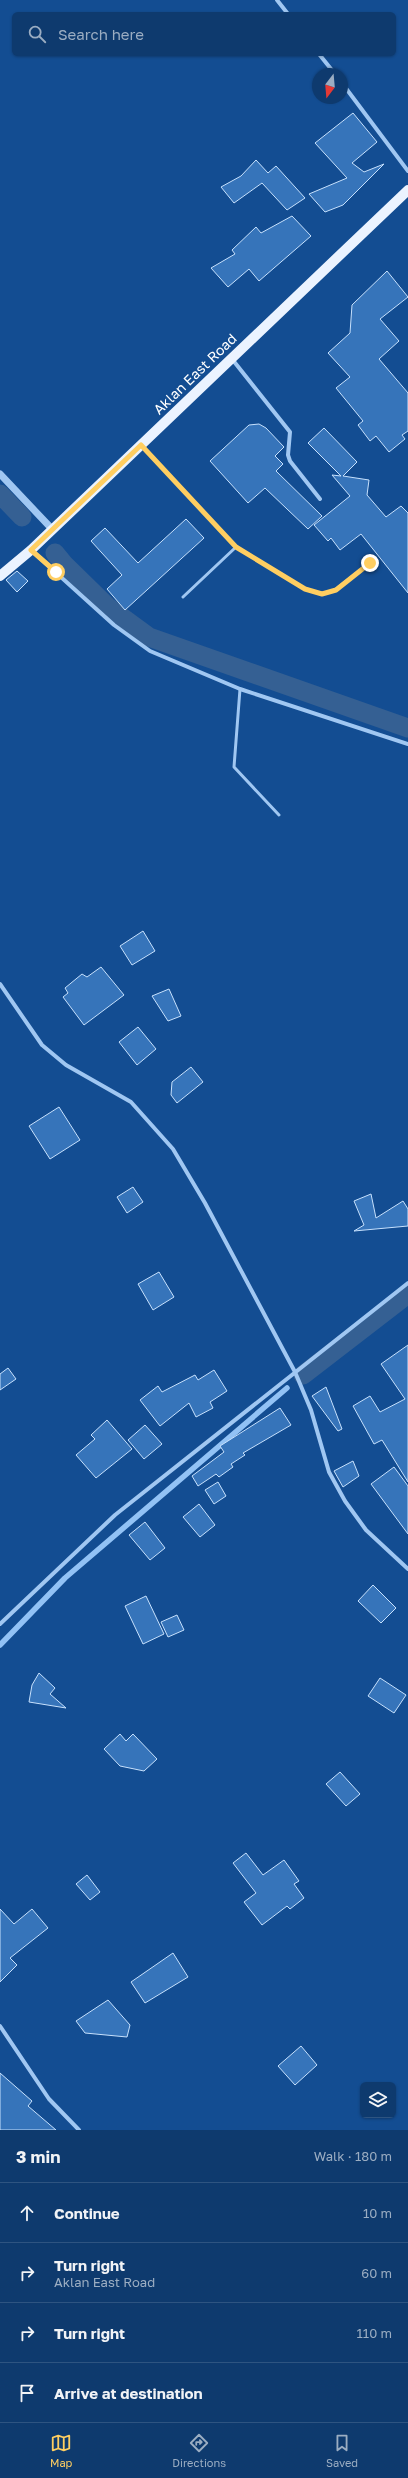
<!DOCTYPE html>
<meta charset="utf-8">
<style>
:root{--surface:#0e3a6e;--page:#1c4576;--text:#f1f3f6;--muted:#9badc2;--line:#2e5481;--accent:#ffce61}
body{margin:0;font-family:"Golos Text",sans-serif;background:var(--page);color:var(--text)}
.controls{position:absolute;right:12px;bottom:12px;display:grid;overflow:hidden;border-radius:6px;box-shadow:0 1px 3px #0004}
.controls button{width:36px;height:36px;display:grid;place-items:center;padding:0;border:0;border-bottom:1px solid var(--line);background:var(--surface);color:var(--text);font:20px sans-serif}
.compass{position:absolute;left:312px;top:68px;width:36px;height:36px;border-radius:50%;background:var(--surface);box-shadow:0 1px 3px #0004;rotate:196deg}
.stop{position:absolute;width:12px;height:12px;margin:-9px;border:3px solid #ffce61;border-radius:50%;background:#fff}
.stop.end{background:#ffce61;border-color:#fff;box-shadow:0 1px 4px #0008}
.list{margin:0;padding:0;list-style:none}
h2{display:flex;justify-content:space-between;align-items:center;height:52px;margin:0;padding:0 16px;font-size:17px}
h2 small{font-size:13px;font-weight:400;color:var(--muted)}
.list li{display:grid;grid-template-columns:26px 1fr auto;gap:12px;align-items:center;box-sizing:border-box;height:60px;padding:0 16px;border-top:1px solid var(--line)}
.list b{display:block;font-size:15px;white-space:nowrap}
.list p{margin:0;font-size:13px;white-space:nowrap;color:var(--muted)}
.list em{font-size:13px;font-style:normal;color:var(--muted)}
.icon{flex:none;width:22px;height:22px;fill:none;stroke:currentColor;stroke-width:2;stroke-linecap:round;stroke-linejoin:round}
.map{position:relative;flex:none;width:408px;height:2130px;overflow:hidden}
.search{position:absolute;background:var(--surface);box-shadow:0 1px 3px #0004;left:12px;right:12px;top:12px;height:44px;display:flex;align-items:center;gap:10px;box-sizing:border-box;padding:0 14px;border-radius:6px;color:var(--muted);font-size:15px}
.sheet{height:292px;background:var(--surface)}
nav{display:flex;justify-content:space-around;align-items:center;box-sizing:border-box;height:56px;border-top:1px solid var(--line);background:var(--surface);font-size:11px;color:var(--muted)}
nav a{display:grid;justify-items:center;gap:2px}
nav .on{color:var(--accent)}
.map>svg:first-child{display:block}
.lines{fill:none;stroke-linecap:round;stroke-linejoin:round}
.stream{stroke:#92c2f5;stroke-width:5.5}
.canal{stroke:#356093;stroke-width:19}
.building{fill:#3674ba;stroke:#c7e1fd}
.service{stroke:#a0c7f2;stroke-width:3}
.minor{stroke:#a0c7f2;stroke-width:4}
.tertiary{stroke:#a0c7f2;stroke-width:7}
.primary{stroke:#ebf3ff;stroke-width:10}
.route{stroke:#ffce61;stroke-width:5}
.labels{text-anchor:middle;stroke-width:3.5;stroke-linejoin:round;paint-order:stroke}
.street-label{font-size:14px;fill:#fff;stroke:#134d92}
</style>
<div class="map">
<svg width="408" height="2130" viewBox="0 0 408 2130">
<rect width="100%" height="100%" fill="#134d92"/>
<g class="lines">
<path class="stream" d="M0,1645L65,1578L287,1388"/>
<path class="canal" d="M0,494L22,517
M55,553L64,564L108,607L149,637L408,728
M303,1375L408,1294"/>
</g>
<path class="building" d="M353,113L377,142L352,163L364,172L384,164L343,205L325,212L309,194L347,178L315,143Z
M256,160L268,173L276,166L305,198L287,210L262,183L234,203L221,187L241,176Z
M292,216L311,236L259,281L249,269L228,287L211,268L235,254L232,250L256,227L261,233Z
M387,271L408,297L380,319L399,341L379,359L408,393V431L402,435L405,439L389,452L376,436L370,441L358,425L363,421L336,388L350,377L328,353L350,333L352,305Z
M259,424L266,428L284,447L275,456L283,464L276,471L322,516L308,529L265,488L248,503L210,461L249,425Z
M324,428L357,462L343,476L369,480L367,495L386,517L401,506L408,513V593L361,534L340,550L331,538L328,541L314,525L350,496L332,475L341,476L308,443Z
M186,519L204,538L125,610L107,589L122,575L91,541L105,528L138,563Z
M17,571L28,581L17,592L6,580Z
M143,931L155,951L132,965L120,946Z
M101,967L124,995L84,1025L63,997L68,993L65,988L82,974L87,977Z
M169,989L181,1016L168,1021L152,996Z
M138,1027L156,1049L137,1065L119,1042Z
M191,1067L203,1082L177,1103L171,1095L172,1082Z
M59,1107L80,1140L50,1159L29,1126Z
M133,1187L143,1202L127,1213L117,1197Z
M371,1194L376,1218L403,1201L408,1209V1226L354,1231L364,1225L354,1201Z
M159,1272L174,1297L153,1310L138,1284Z
M408,1345V1482L382,1440L374,1444L353,1406L370,1396L380,1412L405,1399L381,1364Z
M8,1368L16,1379L0,1390V1374Z
M214,1370L227,1391L210,1402L213,1408L196,1417L189,1403L160,1426L140,1400L158,1386L162,1392L195,1375L198,1380Z
M326,1387L342,1429L338,1431L312,1396Z
M280,1408L291,1425L243,1453L245,1455L231,1464L233,1467L219,1477L216,1474L198,1486L192,1476L224,1452L220,1446Z
M107,1420L132,1449L96,1478L76,1455L95,1439L91,1435Z
M145,1425L162,1444L144,1459L128,1440Z
M353,1461L359,1476L343,1487L334,1471Z
M394,1467L408,1486V1534L371,1484Z
M218,1482L226,1496L214,1504L205,1490Z
M199,1504L215,1525L200,1537L183,1517Z
M145,1522L165,1548L150,1560L129,1535Z
M373,1585L396,1608L381,1623L358,1601Z
M146,1596L164,1634L143,1644L125,1606Z
M177,1615L184,1630L168,1637L161,1622Z
M39,1673L55,1688L50,1694L66,1708L29,1702L32,1685Z
M380,1678L406,1695L394,1713L368,1696Z
M120,1734L126,1741L133,1734L157,1759L144,1771L120,1766L104,1749Z
M340,1772L360,1794L346,1806L326,1784Z
M246,1853L263,1875L284,1860L299,1881L294,1884L304,1898L290,1909L287,1906L262,1925L244,1902L256,1893L233,1863Z
M87,1875L100,1892L90,1900L76,1884Z
M0,1909L14,1924L32,1909L48,1928L10,1958L17,1965L0,1982Z
M173,1953L188,1977L145,2003L131,1982Z
M108,2000L130,2025L127,2037L85,2033L76,2021Z
M301,2046L317,2065L295,2085L278,2066Z
M0,2073L32,2101L28,2106L56,2130H0Z"/>
<g class="lines">
<path class="service" d="M142,446L236,547L305,589L322,594L335,590L370,563
M183,597L236,547
M240,689L234,767L279,815"/>
<path class="minor" d="M277,0L288,14
M319,54L335,74
M342,83L408,171
M232,359L290,432L288,455L290,461L320,499
M31,550L114,625L150,651L240,689L408,744
M0,984L42,1045L66,1065L131,1102L173,1149L205,1203L295,1372L311,1410L329,1472L345,1501L366,1530L408,1569
M0,1624L115,1515L408,1283
M0,2026L49,2099L79,2130"/>
<path class="tertiary" d="M0,474L52,529"/>
<path class="primary" d="M0,576L31,550L408,190"/>
</g>
<g class="lines">
<path class="route" d="M56,572L31,550L141,445L236,547L305,589L322,594L336,590L370,563"/>
</g>
<g class="labels">
<g class="street-label">
<text transform="translate(195 374) rotate(-44)" y="5">Aklan East Road</text>
</g>
</g>
</svg>
<div class="controls">
<button><svg class="icon" aria-label="layers" viewBox="0 0 24 24"><path d="M12 4l9 5-9 5-9-5zM3 14l9 5 9-5"/></svg></button>
</div>
<svg class="compass" viewBox="-18 -18 36 36"><path d="M0-13l5 13h-10z" fill="#e53935"/><path d="M0 13l5-13h-10z" fill="#9badc2"/></svg>
<div class="stop" style="left:56px;top:572px"></div>
<div class="stop end" style="left:370px;top:563px"></div>
<div class="search"><svg class="icon" aria-label="search" viewBox="0 0 24 24"><circle cx="10" cy="10" r="6"/><path d="M15 15l6 6"/></svg>Search here</div>
</div>
<section class="sheet">
<h2>3 min<small>Walk · 180 m</small></h2>
<ul class="list">
<li><svg class="icon" aria-label="ahead" viewBox="0 0 24 24"><path d="M12 20V5M6 11l6-6 6 6"/></svg><div><b>Continue</b></div><em>10 m</em></li>
<li><svg class="icon" aria-label="right" viewBox="0 0 24 24"><path d="M7 20v-9h11M14 6l5 5-5 5"/></svg><div><b>Turn right</b><p>Aklan East Road</p></div><em>60 m</em></li>
<li><svg class="icon" aria-label="right" viewBox="0 0 24 24"><path d="M7 20v-9h11M14 6l5 5-5 5"/></svg><div><b>Turn right</b></div><em>110 m</em></li>
<li><svg class="icon" aria-label="arrive" viewBox="0 0 24 24"><path d="M6 21V4h12l-3 4 3 4H6"/></svg><div><b>Arrive at destination</b></div></li>
</ul>
</section>
<nav>
<a class="on"><svg class="icon" aria-label="map" viewBox="0 0 24 24"><path d="M3 6l6-2 6 2 6-2v14l-6 2-6-2-6 2zM9 4v14M15 6v14"/></svg>Map</a>
<a><svg class="icon" aria-label="directions" viewBox="0 0 24 24"><path d="M12 3l9 9-9 9-9-9zM9 14v-3h6M13 9l2 2-2 2"/></svg>Directions</a>
<a><svg class="icon" aria-label="saved" viewBox="0 0 24 24"><path d="M7 4h10v16l-5-4-5 4z"/></svg>Saved</a>
</nav>
